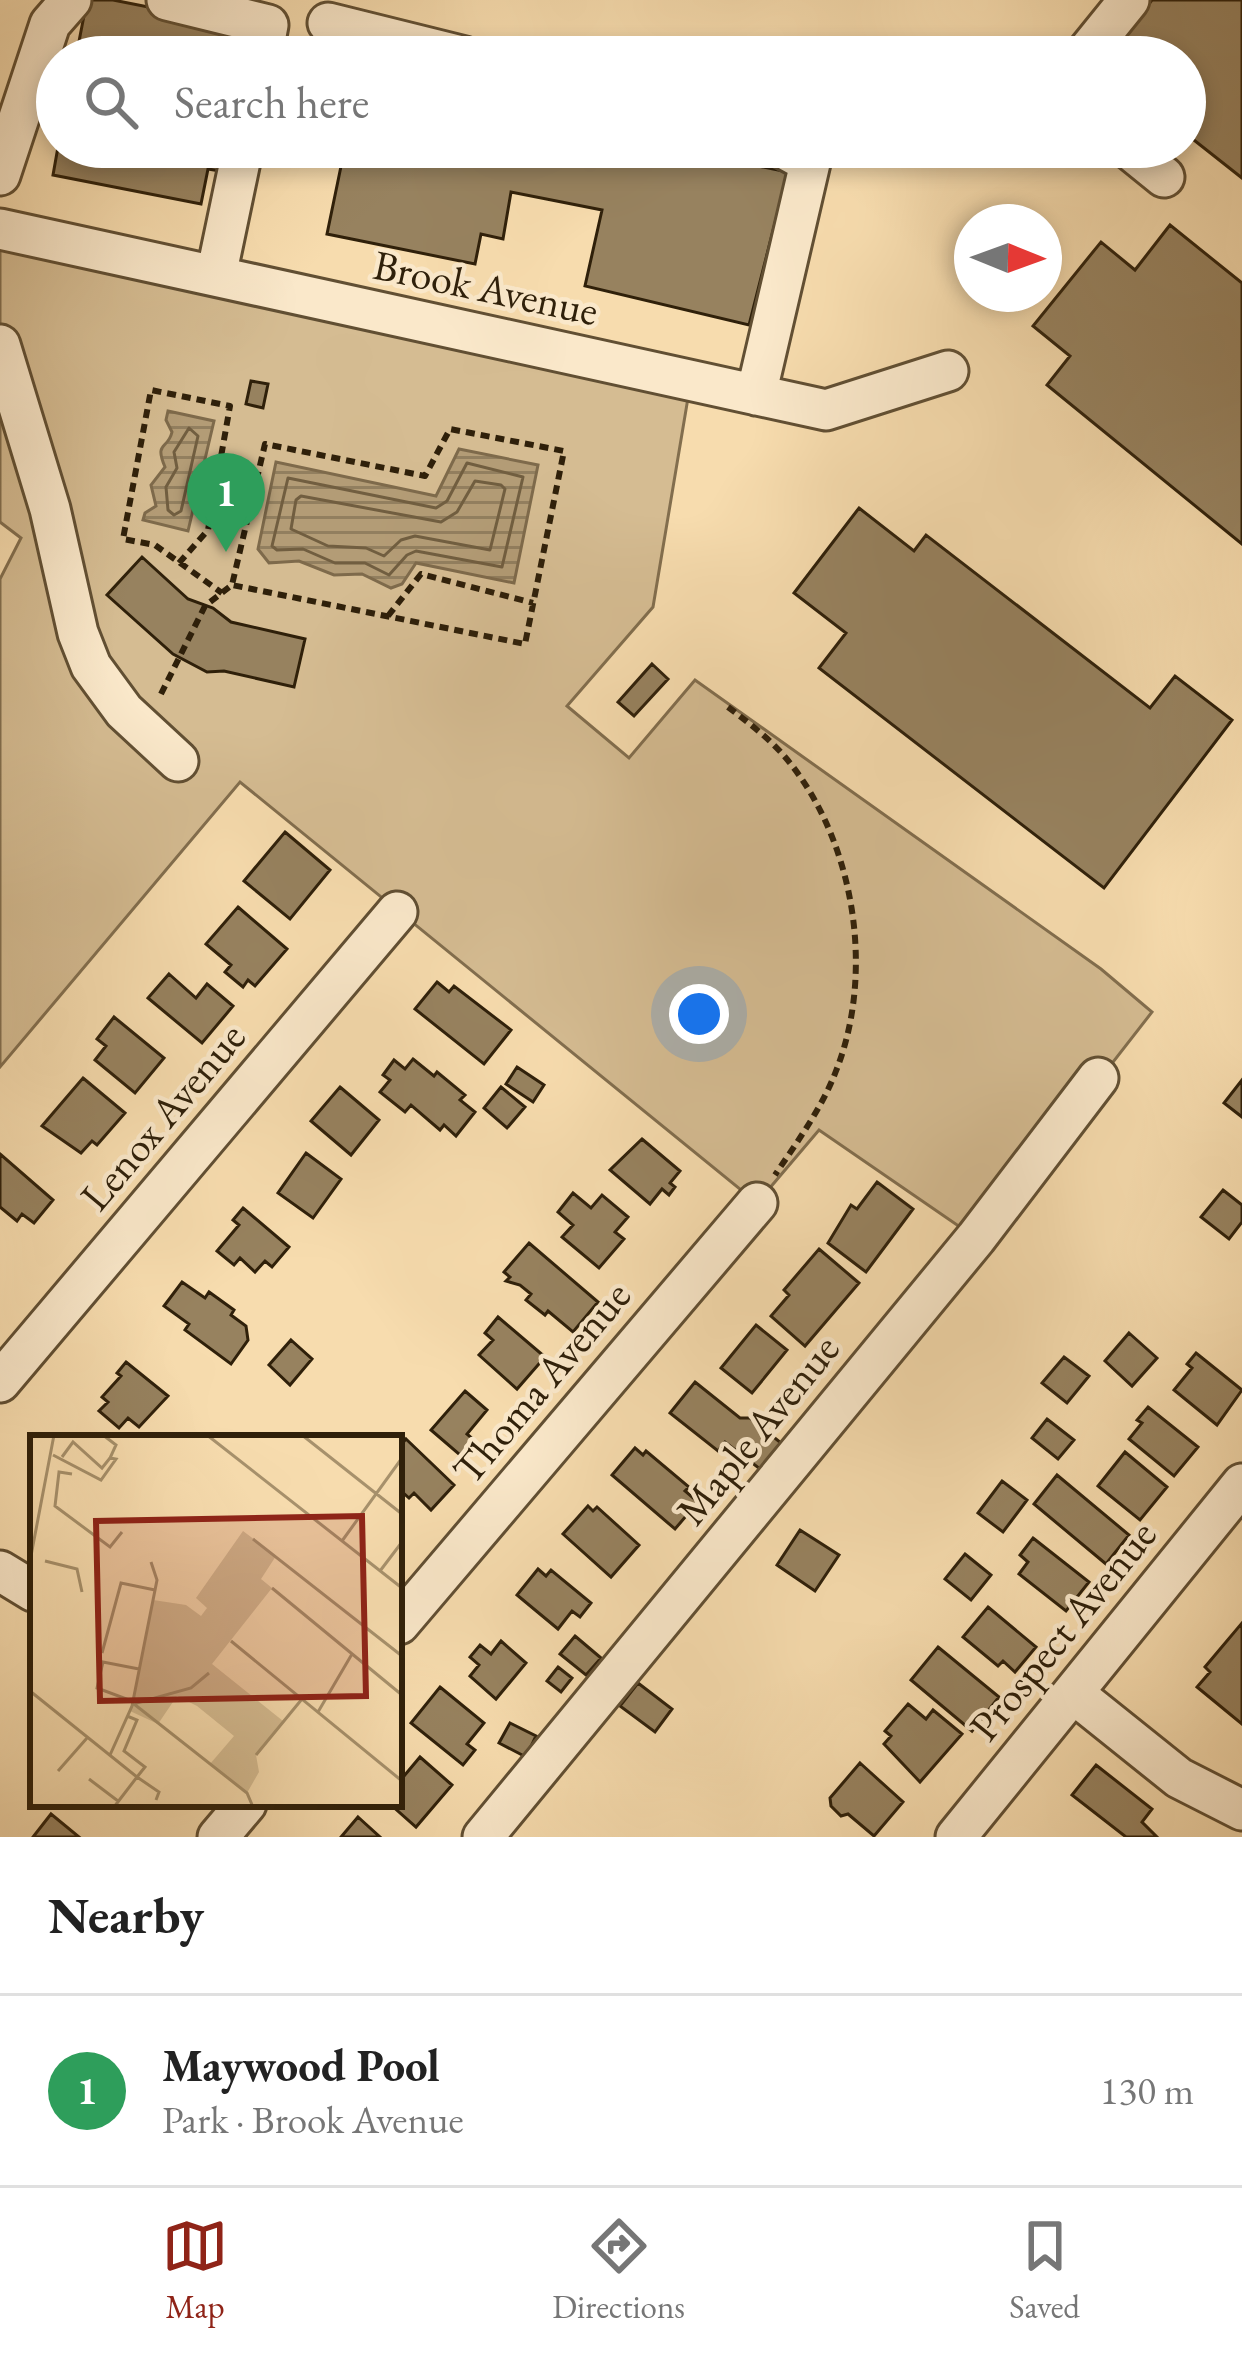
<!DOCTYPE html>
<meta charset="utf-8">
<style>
:root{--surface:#fff;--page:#f2f2f2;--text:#222;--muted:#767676;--line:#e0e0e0;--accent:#8f2418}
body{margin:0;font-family:"EB Garamond",serif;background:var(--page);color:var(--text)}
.compass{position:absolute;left:954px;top:204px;width:108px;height:108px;border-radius:50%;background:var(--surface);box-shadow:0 6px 18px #0003;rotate:91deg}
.you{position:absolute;left:699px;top:1014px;width:42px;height:42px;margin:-30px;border:9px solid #fff;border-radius:50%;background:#1a73e8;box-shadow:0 0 0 18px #1a73e833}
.badge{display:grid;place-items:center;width:78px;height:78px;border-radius:50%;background:var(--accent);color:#fff;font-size:39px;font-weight:700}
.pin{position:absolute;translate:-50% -99px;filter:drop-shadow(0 3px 6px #0008)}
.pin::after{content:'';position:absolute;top:63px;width:42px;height:36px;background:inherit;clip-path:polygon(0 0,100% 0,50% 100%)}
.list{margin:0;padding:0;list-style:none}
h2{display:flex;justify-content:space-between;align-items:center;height:156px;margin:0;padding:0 48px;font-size:51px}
h2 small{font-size:39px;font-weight:400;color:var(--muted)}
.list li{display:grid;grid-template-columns:78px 1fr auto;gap:36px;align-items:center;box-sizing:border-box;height:192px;padding:0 48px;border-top:3px solid var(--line)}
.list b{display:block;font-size:45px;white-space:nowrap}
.list p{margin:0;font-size:39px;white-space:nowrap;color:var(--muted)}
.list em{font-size:39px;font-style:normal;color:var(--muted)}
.icon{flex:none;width:66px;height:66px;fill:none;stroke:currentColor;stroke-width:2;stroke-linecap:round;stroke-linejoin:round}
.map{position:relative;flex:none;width:1242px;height:1837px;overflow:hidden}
.search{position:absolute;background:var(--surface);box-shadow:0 6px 18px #0003;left:36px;right:36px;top:36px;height:132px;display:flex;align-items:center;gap:30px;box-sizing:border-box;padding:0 42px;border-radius:66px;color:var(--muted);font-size:45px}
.sheet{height:348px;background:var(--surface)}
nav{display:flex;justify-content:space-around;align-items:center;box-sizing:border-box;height:168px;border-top:3px solid var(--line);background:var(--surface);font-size:33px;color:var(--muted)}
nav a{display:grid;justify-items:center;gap:6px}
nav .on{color:var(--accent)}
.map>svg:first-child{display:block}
.green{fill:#d5bc92;stroke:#826e4e;stroke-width:3}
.water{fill:url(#water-rules);stroke:#7e6a4b;stroke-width:3}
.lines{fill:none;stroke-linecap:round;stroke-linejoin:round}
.shore{stroke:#715e40;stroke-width:3}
.building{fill:#97825f;stroke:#2f200a;stroke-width:3}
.minor-casing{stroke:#614f33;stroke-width:45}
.path{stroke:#2f200a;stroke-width:6;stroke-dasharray:9 6;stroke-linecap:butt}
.minor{stroke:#fae8ca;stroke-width:39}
.labels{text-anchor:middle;stroke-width:9;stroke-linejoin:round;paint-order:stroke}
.street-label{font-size:42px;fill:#2f200a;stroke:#fae8ca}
.inset-road{fill:none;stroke:#a7916c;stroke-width:3}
.view{fill:#8f2418;fill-opacity:0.15;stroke:#8f2418;stroke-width:6}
.inset-edge{fill:none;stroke:#2f200a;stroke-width:6}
</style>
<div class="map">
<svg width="1242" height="1837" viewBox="0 0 1242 1837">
<defs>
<pattern id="water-rules" width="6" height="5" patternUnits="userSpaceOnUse" patternTransform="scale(3)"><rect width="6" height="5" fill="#b39c76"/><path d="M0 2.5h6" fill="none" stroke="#927f5f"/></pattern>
</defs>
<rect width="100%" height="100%" fill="#f7dcae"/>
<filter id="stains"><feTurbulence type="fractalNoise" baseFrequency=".00167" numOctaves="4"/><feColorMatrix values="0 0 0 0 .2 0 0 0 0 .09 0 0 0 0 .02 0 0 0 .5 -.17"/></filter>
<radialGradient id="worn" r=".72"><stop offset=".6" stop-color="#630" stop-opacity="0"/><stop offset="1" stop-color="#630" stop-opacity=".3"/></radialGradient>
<path class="green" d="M0,229L691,380L653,607L567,706L629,758L695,680L1101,969L1152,1012L976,1238L819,1130L757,1203L240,782L0,1067V579L21,538L0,522Z"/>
<path class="water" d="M168,411L214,421L188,531L143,520L145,513L156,506L151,485L165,467C154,441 168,450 172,432L166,420Z
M459,449L538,465L514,583L416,563L402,584L391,588L362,574L334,575L299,561L269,563L258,549L276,462L436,496Z"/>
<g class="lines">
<path class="shore" d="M189,428L198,436L181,511L174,515L168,510L166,487L177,468L174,452Z
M467,463L523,477L502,567L416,551L407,555L389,575L365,563H335L303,549L277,550L272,546L288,478L436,508L447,501Z
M475,481L501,485L505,489L490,550L415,536L401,540L384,556L366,548L328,546L291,529L296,500L301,496L441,522L457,512Z"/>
</g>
<path class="building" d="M87,0H113L260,29L255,57H76Z
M1152,0H1242V178L1185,133V57H1107Z
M58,147H237L232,173L208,169L201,204L53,175Z
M345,147H665L788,172L749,325L585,286L602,210L511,192L503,239L481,234L475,264L327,234Z
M1170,225L1242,283V544L1047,385L1070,356L1033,326L1101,242L1135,270Z
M251,381L268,384L263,408L246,404Z
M859,508L914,551L926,535L1150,708L1175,676L1232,720L1104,888L819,668L846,633L794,593Z
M142,557L188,599L213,608L231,622L305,639L294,687L224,671L207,672L173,654L107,595Z
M652,664L668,679L634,716L618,702Z
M285,832L330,870L290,919L244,881Z
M238,907L287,949L255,986L248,980L243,987L225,972L231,965L206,944Z
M169,974L196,998L207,984L233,1006L202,1043L148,998Z
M437,982L449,992L454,986L511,1030L484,1064L415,1009Z
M114,1017L164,1058L135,1093L95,1060L106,1046L97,1039Z
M413,1059L434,1076L437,1072L465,1095L460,1100L475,1112L456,1136L444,1125L440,1130L411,1105L405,1112L380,1092L390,1080L383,1075L394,1060L405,1069Z
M517,1067L544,1085L533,1102L506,1084Z
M83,1078L125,1113L97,1145L92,1141L81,1153L42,1126Z
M1242,1080V1117L1224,1103Z
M340,1087L379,1120L351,1155L311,1121Z
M501,1087L525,1107L507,1128L484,1108Z
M642,1139L680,1171L670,1183L675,1187L669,1195L662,1189L650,1204L610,1170Z
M306,1153L341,1179L313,1218L278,1193Z
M0,1154L53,1200L34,1223L22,1214L17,1221L0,1207Z
M877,1182L913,1209L866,1272L828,1243L851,1205L857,1209Z
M1223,1190L1242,1205V1222L1229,1239L1201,1217Z
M573,1193L591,1208L602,1195L628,1217L615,1232L624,1239L599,1268L562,1237L573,1225L558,1212Z
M243,1208L289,1247L272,1267L265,1261L255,1272L240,1258L234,1265L217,1251L239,1225L233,1220Z
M529,1243L598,1302L573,1332L548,1311L545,1315L526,1300L531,1294L520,1285L506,1281L510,1277L504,1272Z
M819,1249L859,1283L805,1346L771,1316L789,1295L784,1290Z
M182,1282L205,1298L209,1292L234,1310L231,1315L246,1326L248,1340L231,1364L185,1330L189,1324L164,1306Z
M498,1317L545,1357L517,1389L479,1355L493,1340L485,1333Z
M756,1325L787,1350L752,1393L721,1368Z
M1129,1333L1157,1358L1132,1386L1105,1361Z
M291,1340L312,1359L290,1385L269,1365Z
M1196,1353L1242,1390L1217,1425L1174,1390L1192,1368L1187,1364Z
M1064,1357L1089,1376L1067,1403L1042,1383Z
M126,1362L168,1396L139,1427L128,1418L119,1428L99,1411L108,1402L102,1397L121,1376L117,1373Z
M695,1382L740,1418H750L781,1443L760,1469L725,1442L718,1451L670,1413Z
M465,1391L487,1410L467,1434L474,1440L460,1455L431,1430Z
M1148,1407L1198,1447L1174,1476L1129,1439L1142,1423L1137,1420Z
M1047,1419L1074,1440L1058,1459L1032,1438Z
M406,1439L454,1485L431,1510L414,1493L409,1498L399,1489V1447Z
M635,1448L643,1455L646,1451L689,1487L685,1491L698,1502L675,1529L612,1475Z
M1125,1452L1167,1487L1140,1520L1098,1486Z
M1057,1475L1129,1535L1106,1564L1034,1504Z
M1002,1481L1027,1500L1003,1532L978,1513Z
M588,1506L593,1511L597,1507L639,1545L611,1577L563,1534Z
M800,1530L839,1555L815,1591L777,1565Z
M1033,1538L1089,1582L1066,1611L1019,1574L1028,1562L1020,1555Z
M965,1554L991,1575L971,1600L945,1579Z
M538,1569L546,1576L551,1570L591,1603L580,1617L572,1611L558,1629L517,1595Z
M988,1607L1036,1647L1015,1672L1003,1661L998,1666L963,1637Z
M1242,1623V1724L1197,1687L1210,1672L1205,1667Z
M575,1636L601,1658L586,1675L560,1654Z
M501,1641L526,1663L496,1699L470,1676L479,1665L470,1657L480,1645L491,1654Z
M938,1647L999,1697L972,1731L911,1680Z
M558,1667L572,1678L561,1692L547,1681Z
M638,1683L672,1709L655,1732L620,1706Z
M440,1687L484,1723L467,1744L475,1750L463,1765L411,1723Z
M908,1704L926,1719L933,1710L962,1734L920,1782L884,1744L891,1736L885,1731Z
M510,1723L536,1736L526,1757L499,1743Z
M420,1757L452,1785L416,1827L390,1804H399V1782Z
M860,1763L903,1802L874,1836L848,1814L841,1816L831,1806L830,1798Z
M1096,1765L1152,1809L1142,1822L1157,1837H1126L1072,1795Z
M51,1814L79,1837H33Z
M358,1817L380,1837H341Z"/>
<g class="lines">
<g class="minor-casing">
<path id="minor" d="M167,0L268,25L262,57
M328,23L465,57
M1083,57L1129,0
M1127,147L1164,177
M0,175L50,24L71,0
M0,229L826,410L948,371
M216,276L243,147
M0,345L50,509L78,633L91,666L124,711L178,761
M756,395L810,163L781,147
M0,1382L397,912
M0,1571L33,1591
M399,1624L757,1203
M1073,1693L1179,1778L1242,1810
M218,1837L246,1804
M483,1837L976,1238L1098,1078
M956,1837L1242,1484"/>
</g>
<path class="path" d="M179,563L208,530L230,406L151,390L123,539L155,545L222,593
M388,616L421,574L533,603
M161,694L205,606L232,585L265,444L425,476L450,429L564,451L525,644L232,585
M728,707C750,724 773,741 790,763C855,845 875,973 836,1071C822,1108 797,1142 775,1175"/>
<use href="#minor" class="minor"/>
</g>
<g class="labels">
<g class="street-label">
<text transform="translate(486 287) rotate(12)" y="15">Brook Avenue</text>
<text transform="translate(162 1116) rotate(-50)" y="15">Lenox Avenue</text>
<text transform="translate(541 1382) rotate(-50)" y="15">Thoma Avenue</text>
<text transform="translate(757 1429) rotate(-51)" y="15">Maple Avenue</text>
<text transform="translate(1062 1630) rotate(-51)" y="15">Prospect Avenue</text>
</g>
</g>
<g transform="translate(30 1435)">
<rect width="372" height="372" fill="#f7dcae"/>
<path d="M213,96L246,121L231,144L242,153L182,229L253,286L226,320L229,337L217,358L180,329L204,301L167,271L147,261L128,289L100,276L123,165L156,170L171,181L177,173L166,163Z" fill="#d5bc92"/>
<path class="inset-road" d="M177,0L372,153M272,0L372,79M23,20L71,45L86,24L80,23L86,10L73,0M32,22L43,7L72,33L80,23M42,39L29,37L25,71L80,112L92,97M223,104L372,221M312,106L372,23M0,126L24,0M15,126L47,134L52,157M350,136L372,107M242,153L372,260M201,206L372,346M72,218L91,148L125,155M109,234L73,227L67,253L107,268L161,253L179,238M0,256L107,342L84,372M104,269L217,358L223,372M288,277L322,219M97,281L107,285L94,316L115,332L107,342L129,357L126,365M80,320L102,271L127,145L121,127M226,320L272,264M28,336L57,303M59,344L88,366"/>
<path class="view" d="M332,81L336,261L70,266L66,86Z"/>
<rect width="372" height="372" class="inset-edge"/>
</g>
<rect width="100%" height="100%" filter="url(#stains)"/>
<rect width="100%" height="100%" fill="url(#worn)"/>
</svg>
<svg class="compass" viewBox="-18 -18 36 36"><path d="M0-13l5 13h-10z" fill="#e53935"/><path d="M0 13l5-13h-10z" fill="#767676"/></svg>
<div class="you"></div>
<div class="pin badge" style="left:226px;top:552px;background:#2e9e5b">1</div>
<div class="search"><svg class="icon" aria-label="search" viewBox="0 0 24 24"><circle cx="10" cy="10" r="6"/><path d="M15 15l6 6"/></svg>Search here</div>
</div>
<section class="sheet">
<h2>Nearby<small></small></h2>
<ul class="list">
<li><span class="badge" style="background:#2e9e5b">1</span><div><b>Maywood Pool</b><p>Park · Brook Avenue</p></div><em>130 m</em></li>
</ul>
</section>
<nav>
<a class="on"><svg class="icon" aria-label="map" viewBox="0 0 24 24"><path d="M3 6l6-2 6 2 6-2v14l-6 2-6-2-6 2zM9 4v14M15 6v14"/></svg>Map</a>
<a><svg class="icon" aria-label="directions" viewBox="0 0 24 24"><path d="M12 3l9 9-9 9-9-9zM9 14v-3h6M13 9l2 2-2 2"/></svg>Directions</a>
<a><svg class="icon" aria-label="saved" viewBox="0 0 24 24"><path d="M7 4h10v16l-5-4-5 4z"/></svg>Saved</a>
</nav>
